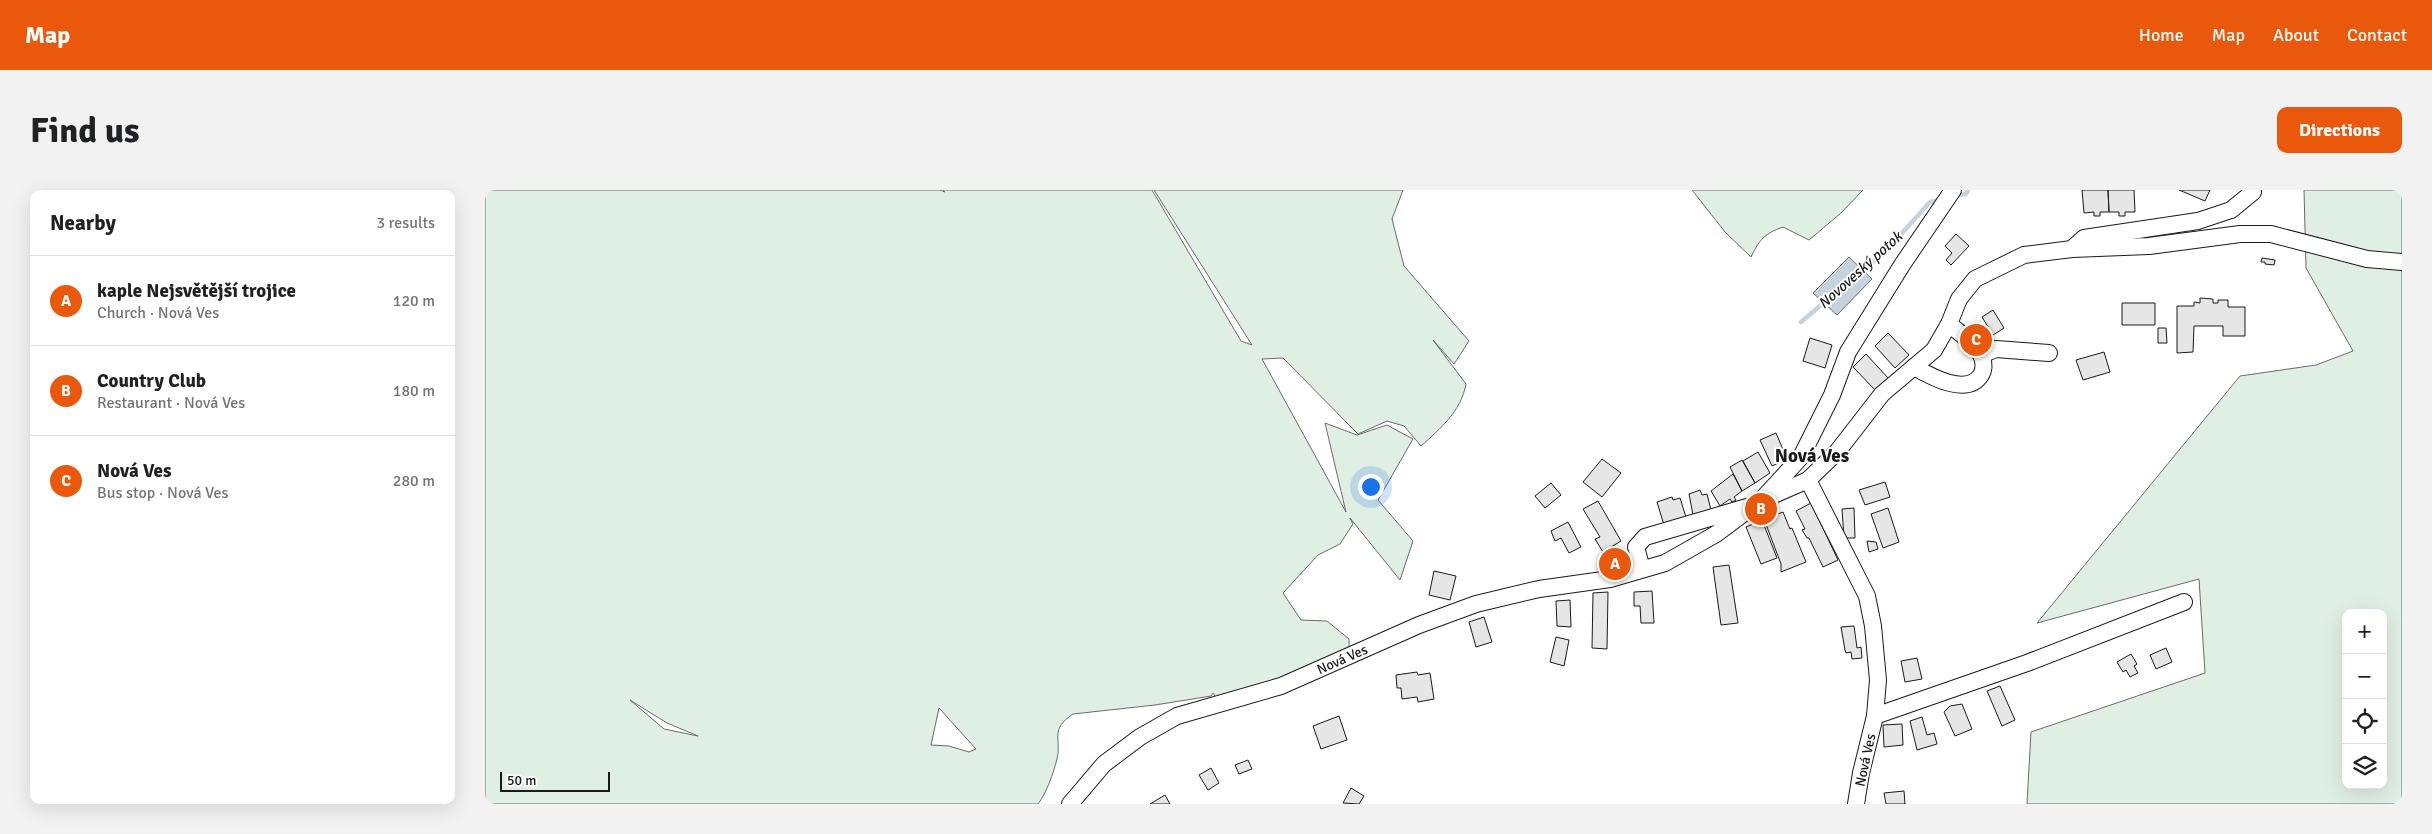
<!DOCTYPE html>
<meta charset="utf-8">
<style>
:root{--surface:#fff;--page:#f2f2f2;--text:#202124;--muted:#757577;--line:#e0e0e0;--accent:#ea580c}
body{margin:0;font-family:Signika,sans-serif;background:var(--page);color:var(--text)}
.controls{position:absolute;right:15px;bottom:15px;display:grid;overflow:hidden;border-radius:10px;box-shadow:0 5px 20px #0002}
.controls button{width:45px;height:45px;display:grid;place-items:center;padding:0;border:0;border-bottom:1px solid var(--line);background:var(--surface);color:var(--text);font:25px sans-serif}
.scale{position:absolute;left:15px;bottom:12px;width:110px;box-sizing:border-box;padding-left:5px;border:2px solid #1a1a1a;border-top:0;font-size:14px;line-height:18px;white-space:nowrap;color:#1a1a1a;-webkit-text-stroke:4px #fff;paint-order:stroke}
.you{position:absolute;left:885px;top:296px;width:18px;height:18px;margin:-12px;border:4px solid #fff;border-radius:50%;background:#1a73e8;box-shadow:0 0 0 8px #1a73e833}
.badge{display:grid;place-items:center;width:32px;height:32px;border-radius:50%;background:var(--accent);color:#fff;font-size:16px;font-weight:700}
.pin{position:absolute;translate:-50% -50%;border:2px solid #fff;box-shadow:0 1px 5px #0006}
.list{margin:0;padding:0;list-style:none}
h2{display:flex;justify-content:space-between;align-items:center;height:65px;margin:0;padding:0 20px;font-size:21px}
h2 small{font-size:16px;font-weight:400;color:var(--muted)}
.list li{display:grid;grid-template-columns:32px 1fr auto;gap:15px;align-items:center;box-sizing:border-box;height:90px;padding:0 20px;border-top:1px solid var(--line)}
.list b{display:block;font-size:19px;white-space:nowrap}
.list p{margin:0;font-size:16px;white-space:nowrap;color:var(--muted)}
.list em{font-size:16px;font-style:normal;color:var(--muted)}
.icon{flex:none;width:28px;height:28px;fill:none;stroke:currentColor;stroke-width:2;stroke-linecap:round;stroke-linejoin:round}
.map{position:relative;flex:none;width:1917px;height:614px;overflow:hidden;border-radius:10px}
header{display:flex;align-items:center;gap:30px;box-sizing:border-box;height:70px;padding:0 25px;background:var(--accent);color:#fff}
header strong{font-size:24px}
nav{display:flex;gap:28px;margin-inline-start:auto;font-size:18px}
.intro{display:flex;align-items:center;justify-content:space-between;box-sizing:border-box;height:120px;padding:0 30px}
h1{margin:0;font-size:35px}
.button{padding:12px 22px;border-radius:10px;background:var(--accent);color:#fff;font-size:18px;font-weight:700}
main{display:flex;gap:30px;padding:0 30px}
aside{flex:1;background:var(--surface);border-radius:10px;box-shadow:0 5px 20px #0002}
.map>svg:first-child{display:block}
.green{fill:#e0efe3;stroke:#6a6a6a;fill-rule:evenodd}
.water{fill:#c6d2dc;stroke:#6a6a6a}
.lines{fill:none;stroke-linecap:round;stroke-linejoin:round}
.stream{stroke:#c6d2dc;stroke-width:4.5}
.building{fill:#e6e6e6;stroke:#1a1a1a}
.minor-casing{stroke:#1a1a1a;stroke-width:18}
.minor{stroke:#fff;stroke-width:16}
.labels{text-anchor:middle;stroke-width:4;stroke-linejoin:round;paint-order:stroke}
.street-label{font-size:14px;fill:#1a1a1a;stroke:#fff}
.water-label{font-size:15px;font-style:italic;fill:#1a1a1a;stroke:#fff}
.district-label{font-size:19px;font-weight:bold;fill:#1a1a1a;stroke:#fff}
</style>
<header>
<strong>Map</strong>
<nav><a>Home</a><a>Map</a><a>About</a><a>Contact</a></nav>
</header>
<div class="intro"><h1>Find us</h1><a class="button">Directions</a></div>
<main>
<aside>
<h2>Nearby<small>3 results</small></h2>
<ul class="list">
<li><span class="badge">A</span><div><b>kaple Nejsvětější trojice</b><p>Church · Nová Ves</p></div><em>120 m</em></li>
<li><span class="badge">B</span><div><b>Country Club</b><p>Restaurant · Nová Ves</p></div><em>180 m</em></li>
<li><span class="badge">C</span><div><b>Nová Ves</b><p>Bus stop · Nová Ves</p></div><em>280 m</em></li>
</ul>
</aside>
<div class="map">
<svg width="1917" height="614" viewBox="0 0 1917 614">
<rect width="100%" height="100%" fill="#fff"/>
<path class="green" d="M0,0H455L460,2L458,0H667L756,151L767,155L669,0H918L907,29L919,76L984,151L969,174L948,150L981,194C976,221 956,238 936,256L919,236L902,231L873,244L798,168L777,169L861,322L840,233L872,245L902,235L928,249L893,310L928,351L915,390L865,328L868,334L855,354L833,365L798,403L816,430L842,431L864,449V466L735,514L728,503L726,506L670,515L588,524C564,540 577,548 572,569C568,584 562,602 553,614H0ZM145,510L182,533L213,546L179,539ZM454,518L491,559L484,562L464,556L446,555Z
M1207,0H1378L1356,23L1324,50L1298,37C1280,43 1274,50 1266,67L1240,42Z
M1819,0H1917V614H1542L1546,542L1720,483L1714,389L1552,433L1755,186L1831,175L1868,161L1821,78ZM1861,423H1898V595H1861Z"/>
<path class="water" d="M1364,67L1387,89L1352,125L1328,103Z"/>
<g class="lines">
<path class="stream" d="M1470,6L1481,4L1483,0
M1375,83L1401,61L1445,12L1455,10
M1316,132L1342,110"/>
</g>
<path class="building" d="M1597,0H1623L1624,22H1615V26H1609V22L1599,23Z
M1623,0H1649L1650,22H1640V26H1634V22H1624Z
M1694,0H1725L1720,11Z
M1471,44L1484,56L1466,75L1461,70L1467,63L1460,56Z
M1777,68L1790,70L1789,75L1780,74V72H1776Z
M1715,108L1728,109V113H1733V110H1743V117H1760V146H1738V136H1709L1708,162L1692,163V116H1709V112L1715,113Z
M1637,113H1670V135H1637Z
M1508,120L1519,138L1508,145L1497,127Z
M1673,138H1681L1682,153H1673Z
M1403,143L1424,165L1410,178L1390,156Z
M1325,148L1347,155L1340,178L1318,171Z
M1619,162L1625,182L1598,190L1591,170Z
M1381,164L1404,189L1391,201L1368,177Z
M1291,243L1302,269L1287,276L1275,250Z
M1273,262L1285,283L1270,293L1258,271Z
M1117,269L1136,283L1117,307L1098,292Z
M1257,270L1270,293L1257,301L1245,277Z
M1248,284L1257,301L1249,307L1251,310L1247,312L1245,309L1235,316L1226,301Z
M1400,292L1405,307L1380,315L1374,300Z
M1066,293L1076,305L1060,318L1050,306Z
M1215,300L1217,305L1222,304L1226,320L1208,325L1204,304Z
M1187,307L1188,310L1195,308L1201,327L1179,335L1172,312Z
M1113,311L1136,351L1118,362L1110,349L1115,347L1098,319Z
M1326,313L1353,370L1338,377L1324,348H1322L1317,340L1320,339L1311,321Z
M1369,318L1370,348H1359L1357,319Z
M1403,318L1414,352L1398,358L1386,324Z
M1298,322L1305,339L1307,338L1321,372L1296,382V374L1279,329Z
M1277,330L1292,368L1276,374L1261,337Z
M1083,332L1096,357L1084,363L1076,348L1070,351L1066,341Z
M1382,351L1391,352L1393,359L1384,362Z
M1118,368H1125L1124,381L1118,380Z
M1126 374a5 5 0 1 1 10 0a5 5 0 1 1-10 0Z
M1244,375L1253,433L1236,435L1228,377Z
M949,381L971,386L965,410L944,405Z
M1167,401L1169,433H1156L1155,416H1149V402Z
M1123,402L1122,459L1107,458L1108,403Z
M1085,410L1086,437L1072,436L1071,411Z
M999,427L1007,452L991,457L984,432Z
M1369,436L1372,458L1376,457L1377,468L1367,469L1366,462L1361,463L1360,460L1356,437Z
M1071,447L1084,450L1079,476L1065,472Z
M1681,458L1687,472L1671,479L1665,465Z
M1646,464L1652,474L1649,476L1653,483L1645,487L1641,480L1638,482L1632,472Z
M1432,468L1437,489L1420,492L1416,471Z
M932,482L933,485L945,483L949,509L933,512L932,507L917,509L916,498H912L911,485Z
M1515,496L1530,530L1517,536L1502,501Z
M1477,514L1487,539L1470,546L1459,522L1465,516Z
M854,526L862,550L836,559L828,536Z
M1437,527L1442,545L1449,543L1452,554L1432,560L1425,531Z
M1417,534L1418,555L1399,557L1398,535Z
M763,570L767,579L754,584L750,575Z
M726,578L734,593L723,600L714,585Z
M866,598L879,606L874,614L858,613Z
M1419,601L1420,614H1401L1399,603Z
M680,605L685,614H665Z"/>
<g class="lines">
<g class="minor-casing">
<g id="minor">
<path d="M1589,57L1599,48L1713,31L1746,20L1768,2"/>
<path d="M1496,165L1511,159L1564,163"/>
<path d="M1429,177C1445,186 1482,207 1496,185C1499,180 1499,173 1497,167C1492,154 1474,143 1464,134"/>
<path d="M1323,290L1382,406L1388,436L1393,490L1390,526L1376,583L1371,614"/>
<path d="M1279,307L1316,267L1347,205L1363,162L1417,75L1468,0"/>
<path d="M1157,379L1151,357L1160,347L1262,317"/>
<path d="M1390,526L1542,473L1699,412"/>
<path id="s1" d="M585,614L619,574L655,547L692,526L796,496L934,435L991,414L1054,399L1125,389L1180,373L1231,344L1275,311L1323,290L1352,262L1397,204L1449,160L1464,134L1474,109L1490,89L1539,65L1587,59L1664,56L1755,44H1786L1882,69L1917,72"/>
</g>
</g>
<use href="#minor" class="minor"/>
</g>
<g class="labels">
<g class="street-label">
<text dy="5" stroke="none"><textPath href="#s1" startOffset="315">Nová Ves</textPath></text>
<text transform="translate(1380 570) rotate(-78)" y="5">Nová Ves</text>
</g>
<g class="water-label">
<text transform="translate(1375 80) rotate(-42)" y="5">Novoveský potok</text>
</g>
<g class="district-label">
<text x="1327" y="272">Nová Ves</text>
</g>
</g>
</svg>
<div class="controls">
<button>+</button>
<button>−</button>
<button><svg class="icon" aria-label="locate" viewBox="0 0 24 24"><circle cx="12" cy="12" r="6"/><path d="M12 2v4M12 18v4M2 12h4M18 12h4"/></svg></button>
<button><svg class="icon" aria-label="layers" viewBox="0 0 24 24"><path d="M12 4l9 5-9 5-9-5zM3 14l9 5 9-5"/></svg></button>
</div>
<div class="scale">50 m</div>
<div class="you"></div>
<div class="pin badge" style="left:1130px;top:374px">A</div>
<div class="pin badge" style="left:1276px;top:319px">B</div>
<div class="pin badge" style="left:1491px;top:150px">C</div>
</div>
</main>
